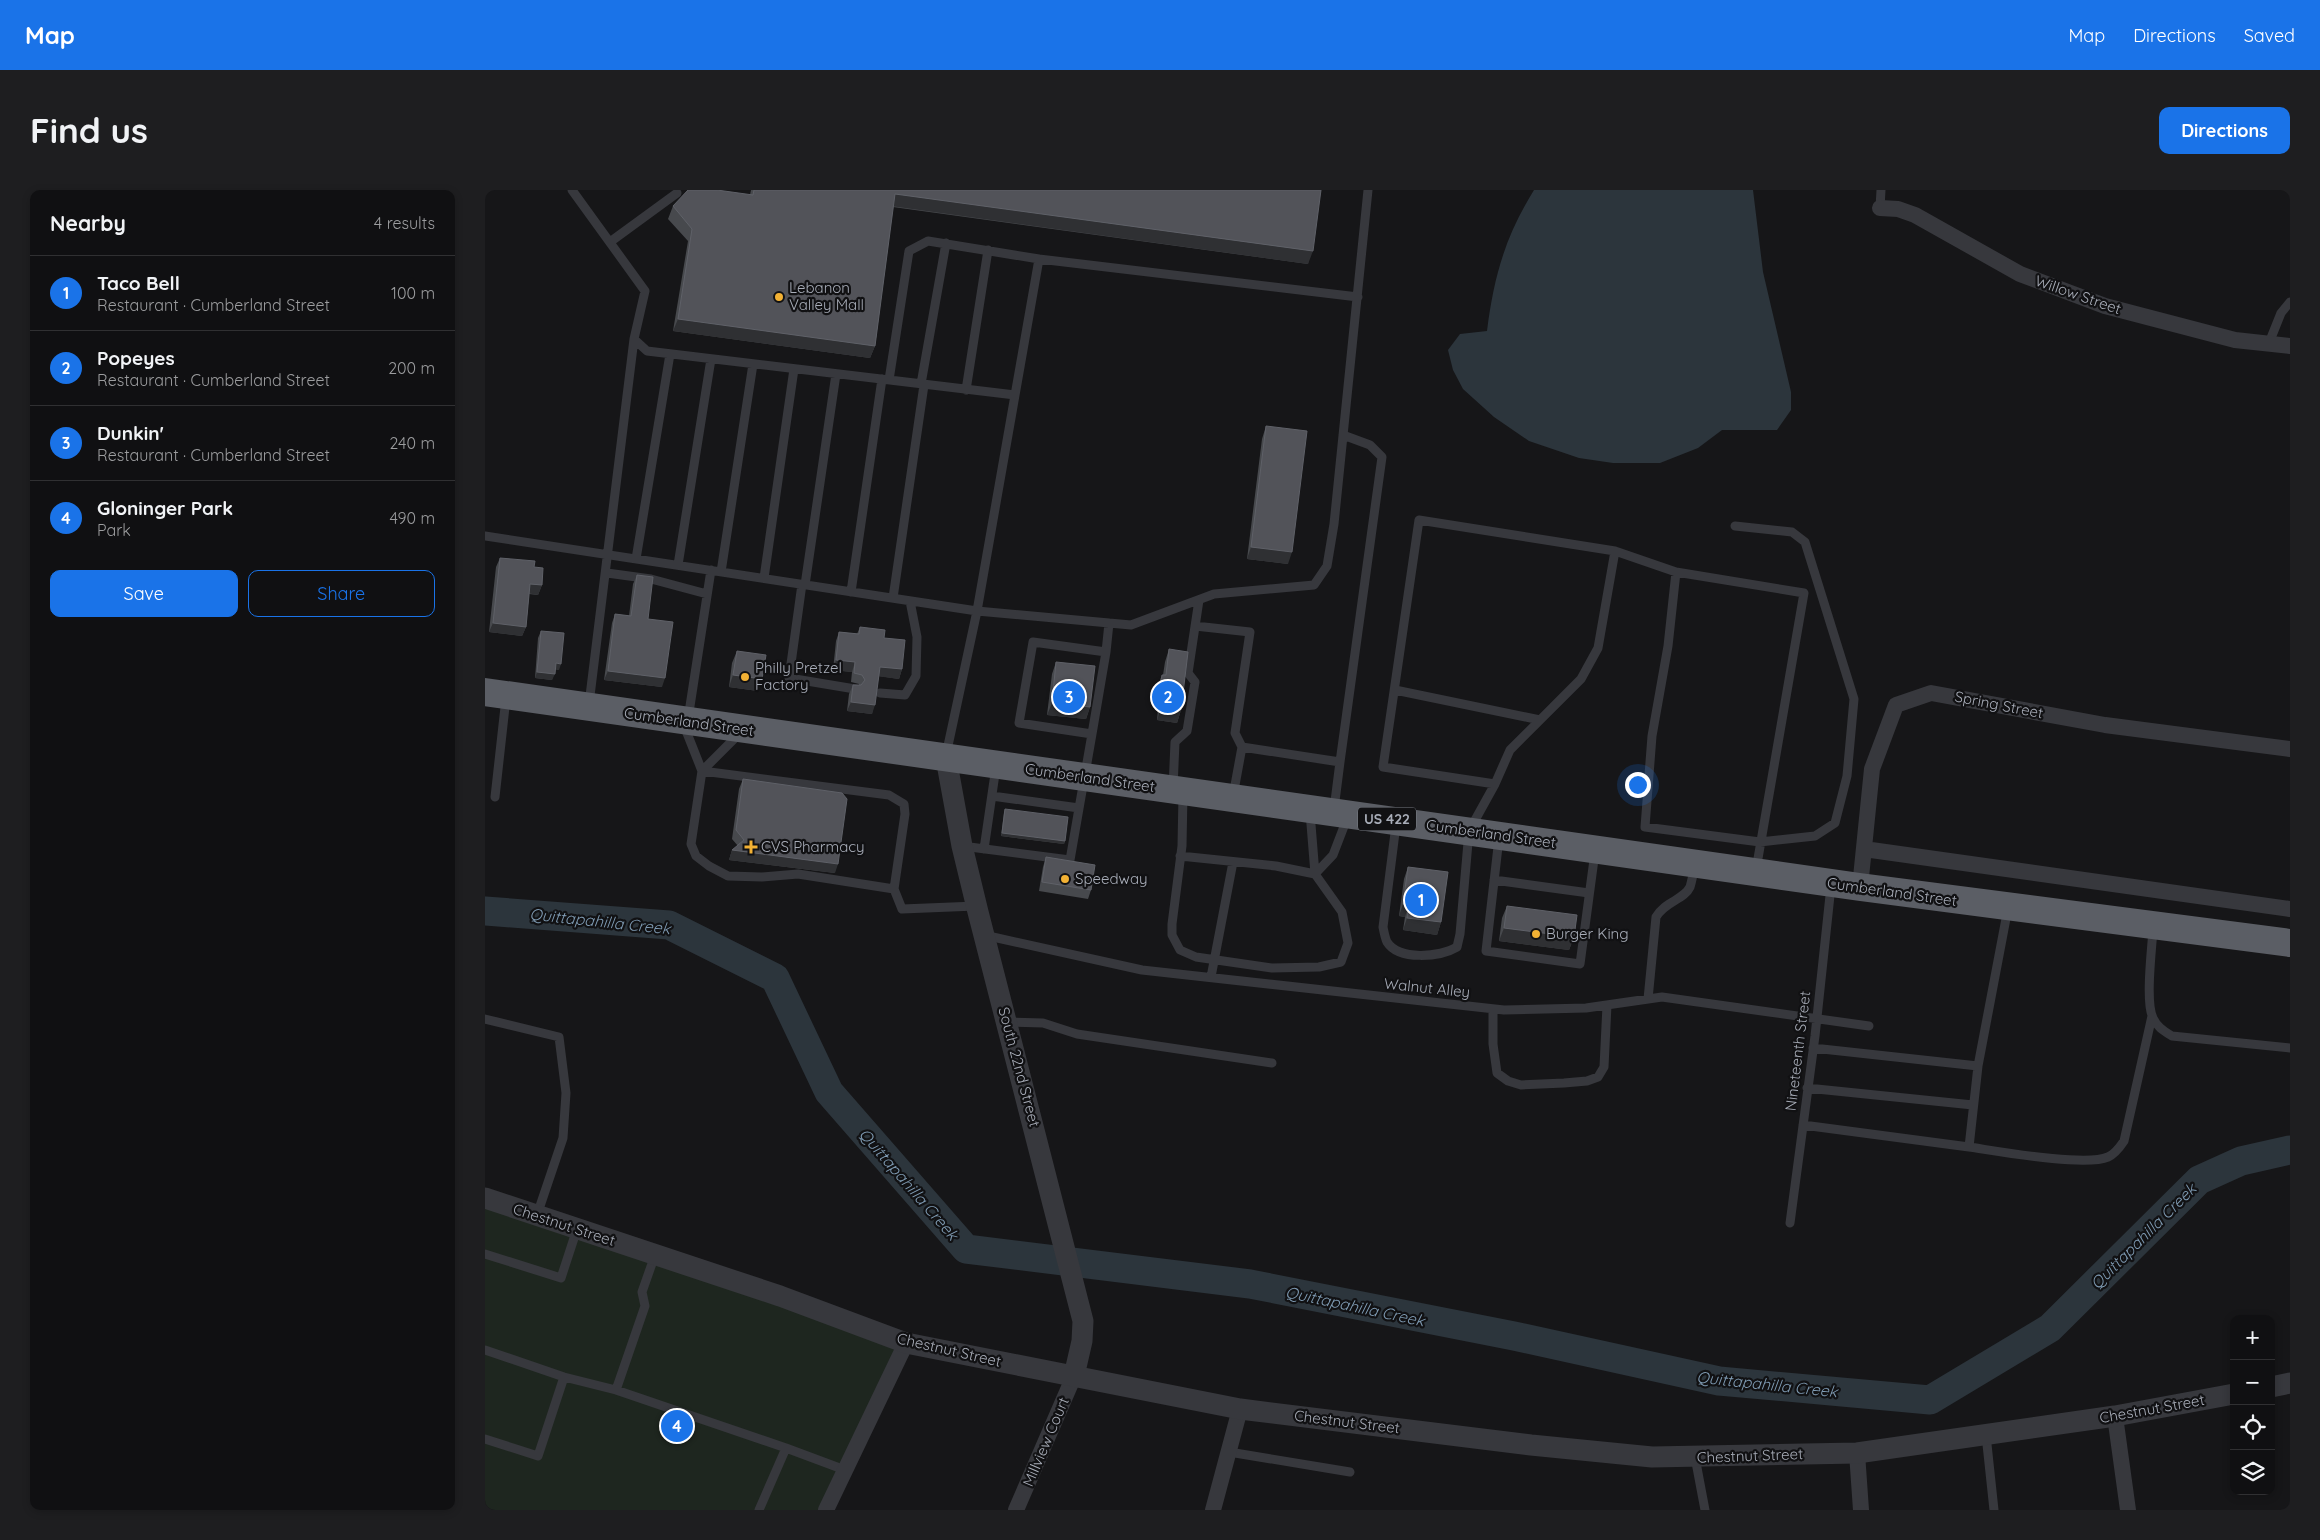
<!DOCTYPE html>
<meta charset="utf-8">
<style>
:root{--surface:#101012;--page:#1e1e20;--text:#f1f3f6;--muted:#9c9d9f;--line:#303032;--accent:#1a73e8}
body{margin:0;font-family:Quicksand,sans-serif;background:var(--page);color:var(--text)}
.controls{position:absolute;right:15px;bottom:15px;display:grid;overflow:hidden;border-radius:10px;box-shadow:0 2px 8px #0003}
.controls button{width:45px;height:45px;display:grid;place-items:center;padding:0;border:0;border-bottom:1px solid var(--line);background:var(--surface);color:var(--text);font:25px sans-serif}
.you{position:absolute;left:1152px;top:594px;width:18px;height:18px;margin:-12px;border:4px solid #fff;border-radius:50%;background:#1a73e8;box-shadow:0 0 0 8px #1a73e833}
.badge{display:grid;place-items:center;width:32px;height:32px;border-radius:50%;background:var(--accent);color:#fff;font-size:16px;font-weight:700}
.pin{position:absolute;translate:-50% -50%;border:2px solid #fff;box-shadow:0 1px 5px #0006}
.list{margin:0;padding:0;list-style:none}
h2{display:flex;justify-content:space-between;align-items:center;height:65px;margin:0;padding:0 20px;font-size:21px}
h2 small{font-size:16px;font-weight:400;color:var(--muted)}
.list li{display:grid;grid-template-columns:32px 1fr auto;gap:15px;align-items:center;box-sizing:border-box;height:75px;padding:0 20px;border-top:1px solid var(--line)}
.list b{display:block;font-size:19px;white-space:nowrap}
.list p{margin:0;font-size:16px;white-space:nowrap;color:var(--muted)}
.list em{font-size:16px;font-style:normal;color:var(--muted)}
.actions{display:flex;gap:10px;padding:15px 20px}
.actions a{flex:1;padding:11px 0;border:1px solid var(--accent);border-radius:10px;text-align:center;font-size:18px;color:var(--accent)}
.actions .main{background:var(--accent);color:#fff}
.icon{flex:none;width:28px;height:28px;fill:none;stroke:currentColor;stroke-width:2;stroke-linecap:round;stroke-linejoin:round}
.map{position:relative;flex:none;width:1805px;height:1320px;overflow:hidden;border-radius:10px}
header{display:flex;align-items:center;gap:30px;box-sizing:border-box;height:70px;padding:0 25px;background:var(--accent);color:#fff}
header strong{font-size:24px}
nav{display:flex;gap:28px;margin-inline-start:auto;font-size:18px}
.intro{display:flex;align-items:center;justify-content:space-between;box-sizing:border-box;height:120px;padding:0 30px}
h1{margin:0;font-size:35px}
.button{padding:12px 22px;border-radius:10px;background:var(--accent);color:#fff;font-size:18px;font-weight:700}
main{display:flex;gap:30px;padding:0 30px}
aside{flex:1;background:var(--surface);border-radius:10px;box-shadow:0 2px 8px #0003}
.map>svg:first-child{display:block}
.green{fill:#1e261f}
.water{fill:#2c353c}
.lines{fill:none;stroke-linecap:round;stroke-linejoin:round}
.river{stroke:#2c353c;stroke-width:29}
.service{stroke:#37383d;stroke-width:9}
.minor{stroke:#37383d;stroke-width:16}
.tertiary{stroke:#37383d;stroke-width:21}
.trunk{stroke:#5b5e65;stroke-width:28}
.wall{fill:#47494d}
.shaded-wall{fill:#2f3033}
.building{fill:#525359;stroke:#5f6168}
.poi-dot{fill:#f2b134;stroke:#111113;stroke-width:2}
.labels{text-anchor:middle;stroke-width:4.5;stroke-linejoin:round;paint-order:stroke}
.shield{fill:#111113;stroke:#7b7e86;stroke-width:1}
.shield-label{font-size:14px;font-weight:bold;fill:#a8adb8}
.poi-label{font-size:15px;fill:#a8adb8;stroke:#111113;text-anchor:start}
.street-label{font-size:15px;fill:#a8adb8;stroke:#111113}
.water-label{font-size:16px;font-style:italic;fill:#7f9bb3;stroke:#111113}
</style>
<header>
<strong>Map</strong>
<nav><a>Map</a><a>Directions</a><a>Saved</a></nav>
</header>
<div class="intro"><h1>Find us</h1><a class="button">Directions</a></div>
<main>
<aside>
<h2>Nearby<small>4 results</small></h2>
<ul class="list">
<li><span class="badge">1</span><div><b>Taco Bell</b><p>Restaurant · Cumberland Street</p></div><em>100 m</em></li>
<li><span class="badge">2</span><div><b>Popeyes</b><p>Restaurant · Cumberland Street</p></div><em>200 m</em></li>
<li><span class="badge">3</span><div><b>Dunkin'</b><p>Restaurant · Cumberland Street</p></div><em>240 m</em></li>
<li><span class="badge">4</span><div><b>Gloninger Park</b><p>Park</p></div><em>490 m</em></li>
</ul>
<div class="actions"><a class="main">Save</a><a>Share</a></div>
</aside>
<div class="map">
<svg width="1805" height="1320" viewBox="0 0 1805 1320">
<rect width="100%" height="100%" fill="#161618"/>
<path class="green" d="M0,1011L421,1153L345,1320H0Z"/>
<path class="water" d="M1049,0H1268L1278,82L1306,202V220L1292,240H1237L1213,258L1175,273H1128L1094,268L1044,251L1009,227L978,199L968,180L963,160L975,144L1002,141C1009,86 1020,47 1049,0Z"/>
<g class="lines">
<path class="river" d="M0,721L184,735L290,788L344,902L481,1059L765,1094L1029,1146L1234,1191L1445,1210L1565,1138L1714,990L1756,971L1805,960"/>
<path class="service" d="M87,0L160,101L149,149L104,514
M1395,18L1396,0
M125,52L192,3
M149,149L162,161L530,205
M1784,153L1796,123L1805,112
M404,190L424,61L443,51L554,69L873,107
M436,194L461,53
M481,200L503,60
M0,346L492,421L646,435L729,404L829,395L842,376L849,334L883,0
M151,369L185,164
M193,375L226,169
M236,382L268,174
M1191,382L1183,456L1167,546L1160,637L1275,652L1330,646L1350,633L1362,586L1369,509L1320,352L1307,342L1250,336
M122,383L166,389L222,404
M279,388L309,179
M317,394L304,488L370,499
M320,395L351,184
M366,402L397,189
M408,408L439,195
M710,436L765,442L750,543L757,557
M910,500L1055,530
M395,503L420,505L431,486L432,447L425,411
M203,529L226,380
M198,533L217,581L254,544
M607,544L621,462
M461,565L492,421L554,69
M855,572L897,267L885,255L858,245
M1010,594L1025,560L1096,489L1113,458L1130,361
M688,598L690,552L702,541L710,492L703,483L714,410
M698,604L697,656L687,734V745L695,760L711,767L787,778L834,777L856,772L863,753L857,722L830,684L825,622
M507,606L594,618
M748,606L757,557L855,572L849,619
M10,607L21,508
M911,635L898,737C899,742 900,748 902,752C914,771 955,767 972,757L975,744L984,641L1010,594L898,577L934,330L1130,361L1191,382L1319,403L1271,680
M1014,648L1001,761L1095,774L1110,662
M477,656L585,670L607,544L534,533L548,452L621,462L624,433
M499,659L511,577
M695,666L791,676L830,684
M830,684L848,665L863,626
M1009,690L1104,703
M409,699L420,624L419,614L404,605L217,581L206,654L211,666L224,676L243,686L277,687L313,684L409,699L417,719L491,716
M1668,739C1667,758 1660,812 1668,828C1672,837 1679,841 1687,846L1805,858
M499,745L657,780L1019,820L1101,818L1177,807L1384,836
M726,787L748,672
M1163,809L1171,727C1180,711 1199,710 1205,697C1207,691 1208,683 1210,676
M1008,819V854L1012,883L1023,891L1036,895L1079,893L1102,891L1113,887L1119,877L1122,815
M0,829L74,847L81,903L78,948L52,1025
M522,832L558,833L592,844L787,873
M1328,858L1493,876
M1322,898L1488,915
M1318,935L1484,957L1493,876L1523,718
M1484,957C1512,961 1600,977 1623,967C1630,964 1635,957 1639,951L1667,826
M1305,1033L1330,846L1346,696
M0,1064L76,1088L92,1039
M0,1160L79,1187L131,1200L301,1258L360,1280
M131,1200L160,1116L157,1102L170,1065
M1501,1245L1509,1320
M0,1249L53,1266L79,1187
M744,1262L865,1282
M1210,1267L1220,1320
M274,1320L301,1258"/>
<path class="minor" d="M1395,18L1413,19L1430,25L1535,84L1620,116L1750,150L1805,156
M1379,659L1805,719
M1375,697L1387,579L1411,515L1446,503L1620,535L1805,559
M1630,1226L1643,1320
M1372,1263L1376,1320
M341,1320L421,1153
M531,1320L589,1186
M728,1320L755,1219"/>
<path class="tertiary" d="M461,568L477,656L493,722L598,1131L597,1151L589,1186
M0,1008L295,1106L421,1153L755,1219L1046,1255L1167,1267L1372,1263L1630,1226L1749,1204
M1786,1197L1805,1193"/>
<path class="trunk" d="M0,502L1375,697L1805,753"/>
</g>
<path class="wall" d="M266,0H836L823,74L408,17L390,156L385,168L188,141L203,51L183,29L188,16L265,5Z
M781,236L803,374L762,369L777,249Z
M15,368L49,377L57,395L53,405L44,404L41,437L37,446L4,442L11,377Z
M152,385L163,429L177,497L119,490L127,433L130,424L144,426L148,394Z
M375,437L399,448L417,479L414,489L394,486L387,524L362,521L364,504L368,495H374V494L366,492L367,482L348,480L351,451L354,442L372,444Z
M56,441L74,480L70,479L67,490L50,488L53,448Z
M684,459L696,520L692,533L672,530L673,518L670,517L672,497L677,485H678L680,472Z
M252,461L277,489L273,501L244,497L247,473Z
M571,472L605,517L601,529L562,525L567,484Z
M258,589L350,683L244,670L247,660L253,656L247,649L254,599Z
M520,619L580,651L579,654L516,646L519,622Z
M561,667L606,700L603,709L554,701L558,677Z
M923,677L956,732L952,745L918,740L920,727L914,726L919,689Z
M1022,716L1089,747L1084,760L1014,751L1017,728Z"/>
<path class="shaded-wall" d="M410,4L828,61L823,74L406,16Z
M193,129L390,156L385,168L188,141Z
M766,357L807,362L803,374L762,369Z
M45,394L57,395L53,405L42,403Z
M8,433L41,437L37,446L4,442Z
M351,470L370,472L367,482L348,480Z
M71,473L76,474L74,480L68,479Z
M395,477L417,479L414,489L391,486Z
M123,481L180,488L177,497L119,490Z
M52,482L70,484L67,490L50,488Z
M248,485L277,489L273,501L244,497Z
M674,505H678L673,518L670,517Z
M366,512L390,515L387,524L362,521Z
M567,513L605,517L601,529L562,525Z
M676,518L696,520L692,533L672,530Z
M517,643L580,651L579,654L516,646Z
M247,660L353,674L350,683L244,670Z
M918,714H924L920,727L914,726Z
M922,728L956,732L952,745L918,740Z
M1019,738L1089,747L1084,760L1014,751Z"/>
<path class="building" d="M203,0H232L268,5L269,0H836L828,61L410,4L390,156L193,129L207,39L188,16Z
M781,236L822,241L807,362L766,357Z
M15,368L50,371L49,377L58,378L57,395L45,394L41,437L8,433Z
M152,385L168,387L163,429L188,432L180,488L123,481L130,424L146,426Z
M375,437L400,440L399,448L420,450L417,479L395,477L390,515L366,512L368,495H376L380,490L377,485L369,483L370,472L351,470L354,442L374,444Z
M56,441L79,443L76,474L71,473L70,484L52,482Z
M684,459L703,462L696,520L676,518L678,505H674L677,485H681Z
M252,461L281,465L277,489L248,485Z
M571,472L610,476L605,517L567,513Z
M258,589L357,603L362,609L353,674L247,660L259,650L251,640Z
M520,619L583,627L580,651L517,643Z
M561,667L610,675L606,700L557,692Z
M923,677L963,682L956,732L922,728L924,714H918Z
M1022,716L1092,725L1089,747L1019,738Z"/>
<g class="poi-dot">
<circle cx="294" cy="107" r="5"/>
<circle cx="260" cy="487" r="5"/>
<path d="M263.5 649.5h5v5h5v5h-5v5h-5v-5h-5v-5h5z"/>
<circle cx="580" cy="689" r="5"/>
<circle cx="1051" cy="744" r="5"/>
</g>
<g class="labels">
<rect class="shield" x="873" y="617.5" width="58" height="23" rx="4"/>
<g class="shield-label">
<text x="902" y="634">US 422</text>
</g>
<g class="poi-label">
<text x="304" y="103">Lebanon<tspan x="304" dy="17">Valley Mall</tspan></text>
<text x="270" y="483">Philly Pretzel<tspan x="270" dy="17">Factory</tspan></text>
<text x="276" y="662">CVS Pharmacy</text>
<text x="590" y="694">Speedway</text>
<text x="1061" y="749">Burger King</text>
</g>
<g class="street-label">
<text transform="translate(1593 105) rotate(19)" y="5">Willow Street</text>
<text transform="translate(1514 515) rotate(11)" y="5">Spring Street</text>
<text transform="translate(204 532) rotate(8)" y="5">Cumberland Street</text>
<text transform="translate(605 588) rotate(8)" y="5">Cumberland Street</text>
<text transform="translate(1006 644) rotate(8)" y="5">Cumberland Street</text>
<text transform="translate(1407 702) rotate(8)" y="5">Cumberland Street</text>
<text transform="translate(942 798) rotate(6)" y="5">Walnut Alley</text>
<text transform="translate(1313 861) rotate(-83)" y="5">Nineteenth Street</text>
<text transform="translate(534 877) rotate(75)" y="5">South 22nd Street</text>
<text transform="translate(79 1035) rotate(18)" y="5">Chestnut Street</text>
<text transform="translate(464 1160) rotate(13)" y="5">Chestnut Street</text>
<text transform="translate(1667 1219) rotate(-10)" y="5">Chestnut Street</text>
<text transform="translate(862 1232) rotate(7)" y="5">Chestnut Street</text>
<text transform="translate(561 1252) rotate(-67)" y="5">Millview Court</text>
<text transform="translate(1265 1266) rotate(-2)" y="5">Chestnut Street</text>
</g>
<g class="water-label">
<text transform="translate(115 731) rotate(6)" y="6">Quittapahilla Creek</text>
<text transform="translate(424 994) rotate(49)" y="6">Quittapahilla Creek</text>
<text transform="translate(1658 1046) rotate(-45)" y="6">Quittapahilla Creek</text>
<text transform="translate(870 1116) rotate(12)" y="6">Quittapahilla Creek</text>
<text transform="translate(1282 1194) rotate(6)" y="6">Quittapahilla Creek</text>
</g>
</g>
</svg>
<div class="controls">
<button>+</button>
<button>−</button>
<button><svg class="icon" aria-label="locate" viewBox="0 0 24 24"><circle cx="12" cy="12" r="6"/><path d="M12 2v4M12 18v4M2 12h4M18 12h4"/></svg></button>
<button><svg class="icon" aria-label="layers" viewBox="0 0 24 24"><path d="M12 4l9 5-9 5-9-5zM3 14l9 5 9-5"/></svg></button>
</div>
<div class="you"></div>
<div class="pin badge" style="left:936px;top:710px">1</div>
<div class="pin badge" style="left:683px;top:507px">2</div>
<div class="pin badge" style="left:584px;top:507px">3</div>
<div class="pin badge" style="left:192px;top:1236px">4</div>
</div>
</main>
